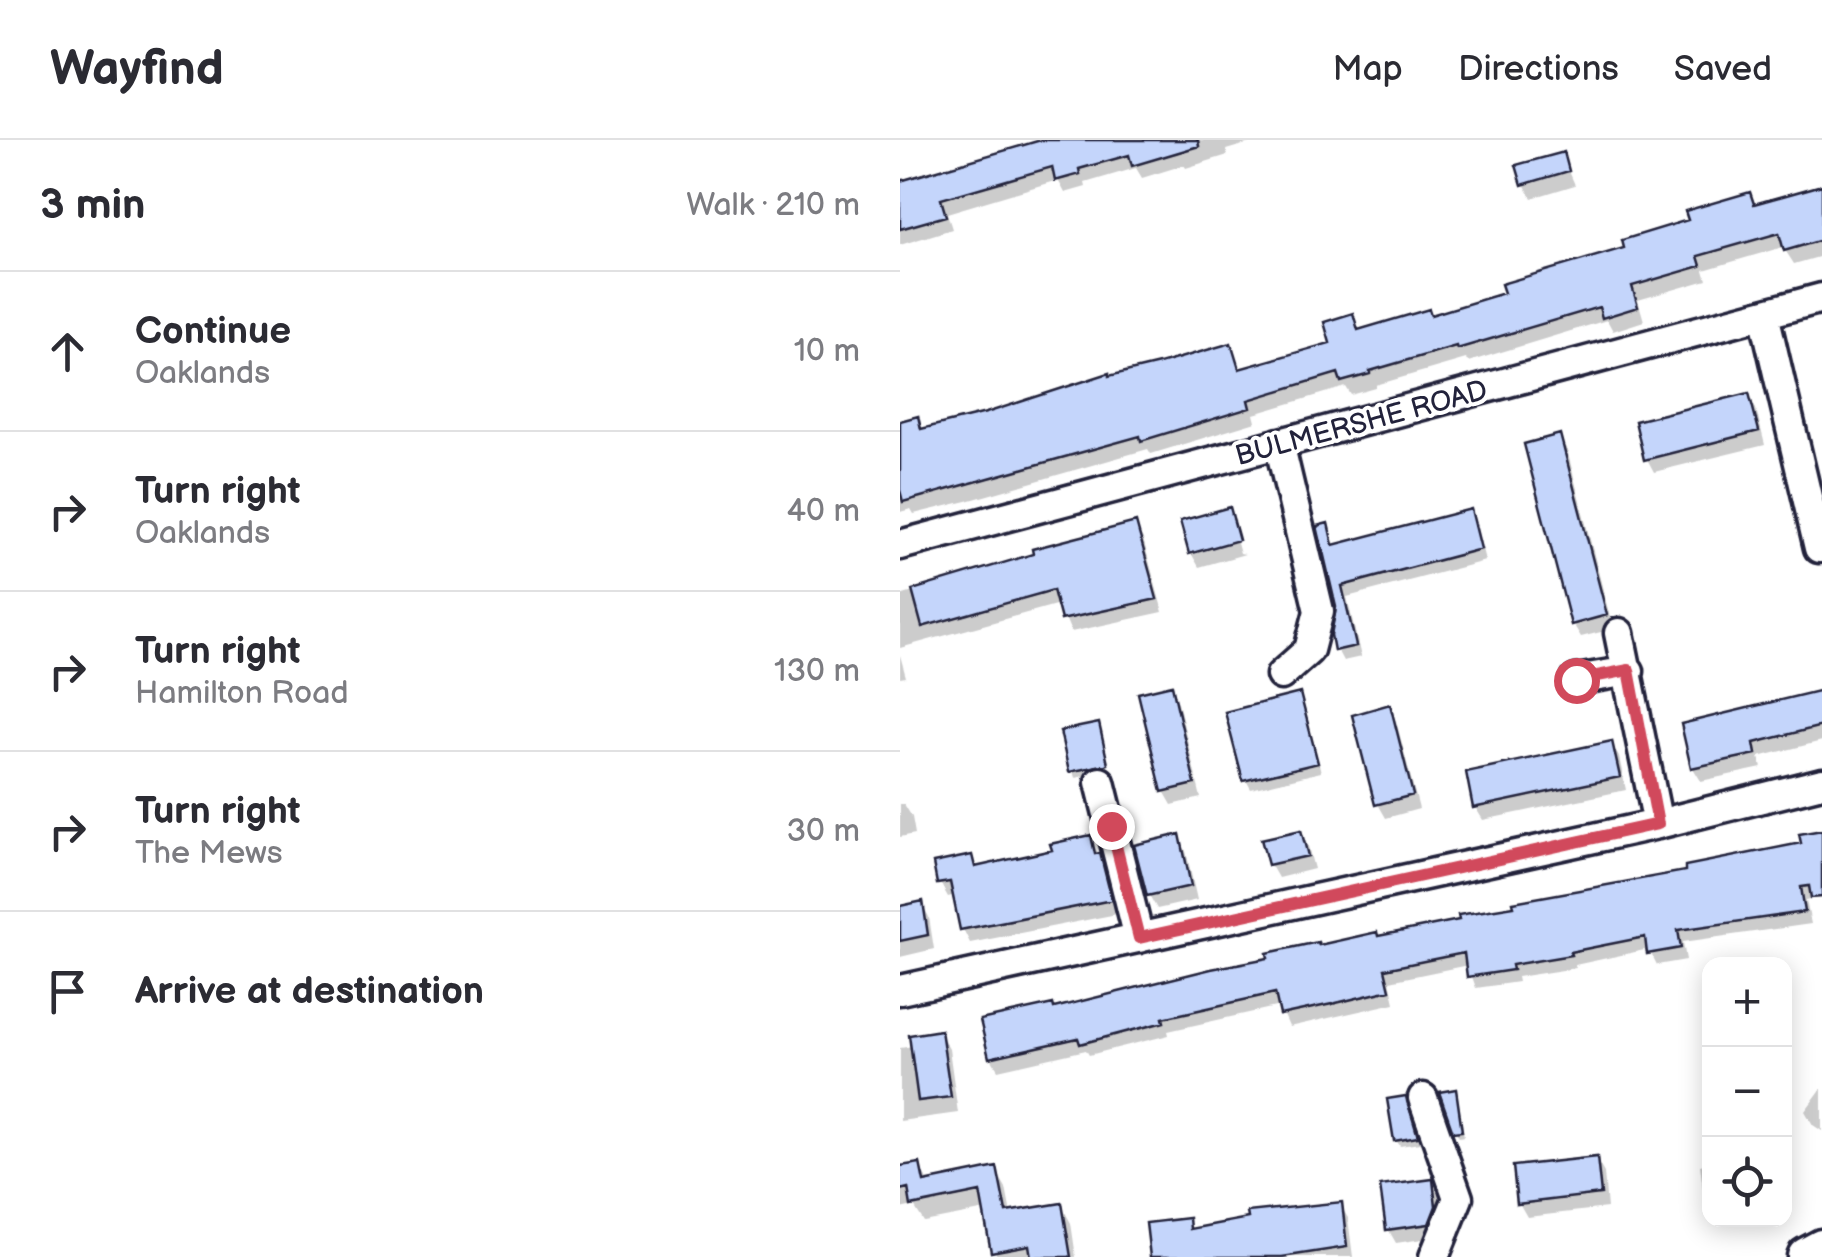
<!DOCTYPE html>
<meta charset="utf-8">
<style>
:root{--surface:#fff;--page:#f7f7f7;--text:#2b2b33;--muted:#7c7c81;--line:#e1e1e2}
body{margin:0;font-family:"Balsamiq Sans",sans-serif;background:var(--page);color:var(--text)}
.controls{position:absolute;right:30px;bottom:30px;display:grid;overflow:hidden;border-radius:20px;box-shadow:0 5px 25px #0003}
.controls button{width:90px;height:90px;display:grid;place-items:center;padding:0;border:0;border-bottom:2px solid var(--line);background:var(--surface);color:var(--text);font:50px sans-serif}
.stop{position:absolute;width:30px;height:30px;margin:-22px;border:8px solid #d1495b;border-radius:50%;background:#fff}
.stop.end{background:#d1495b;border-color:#fff;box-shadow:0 2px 10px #0008}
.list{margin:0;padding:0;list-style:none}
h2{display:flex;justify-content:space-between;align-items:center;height:130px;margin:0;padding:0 40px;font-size:42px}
h2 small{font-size:32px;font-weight:400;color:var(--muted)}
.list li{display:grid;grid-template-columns:65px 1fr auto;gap:30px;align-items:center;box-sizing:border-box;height:160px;padding:0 40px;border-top:2px solid var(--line)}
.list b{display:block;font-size:38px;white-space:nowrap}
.list p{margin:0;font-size:32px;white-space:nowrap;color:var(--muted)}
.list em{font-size:32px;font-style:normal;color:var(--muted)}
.icon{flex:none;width:55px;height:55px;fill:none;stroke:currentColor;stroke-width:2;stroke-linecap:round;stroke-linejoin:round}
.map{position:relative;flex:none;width:922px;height:1117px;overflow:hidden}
header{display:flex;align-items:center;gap:60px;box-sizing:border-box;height:140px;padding:0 50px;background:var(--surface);border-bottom:2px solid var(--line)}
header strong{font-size:48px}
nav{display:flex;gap:55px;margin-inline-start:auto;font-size:35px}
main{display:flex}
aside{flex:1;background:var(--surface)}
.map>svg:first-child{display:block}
.shadow{fill:#0003}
.building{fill:#c4d5fb;stroke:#22223b;stroke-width:2.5}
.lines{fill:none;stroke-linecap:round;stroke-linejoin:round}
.street-casing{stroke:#22223b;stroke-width:35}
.secondary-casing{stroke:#22223b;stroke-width:45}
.street{stroke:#fff;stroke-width:28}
.secondary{stroke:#fff;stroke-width:38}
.route{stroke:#d1495b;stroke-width:12}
.labels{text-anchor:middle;stroke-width:8;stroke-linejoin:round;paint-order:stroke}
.street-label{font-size:28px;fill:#22223b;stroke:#fff}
</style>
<header>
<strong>Wayfind</strong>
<nav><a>Map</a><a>Directions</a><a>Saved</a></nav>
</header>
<main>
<aside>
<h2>3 min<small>Walk · 210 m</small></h2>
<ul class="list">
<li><svg class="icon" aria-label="ahead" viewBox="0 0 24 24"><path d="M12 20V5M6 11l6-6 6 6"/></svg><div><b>Continue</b><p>Oaklands</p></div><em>10 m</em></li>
<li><svg class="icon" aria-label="right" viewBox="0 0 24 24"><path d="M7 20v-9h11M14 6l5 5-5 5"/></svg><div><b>Turn right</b><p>Oaklands</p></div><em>40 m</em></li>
<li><svg class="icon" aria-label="right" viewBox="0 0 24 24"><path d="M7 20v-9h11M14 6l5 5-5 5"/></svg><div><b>Turn right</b><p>Hamilton Road</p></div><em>130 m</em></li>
<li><svg class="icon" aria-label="right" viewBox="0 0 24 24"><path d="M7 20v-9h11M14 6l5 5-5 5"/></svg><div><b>Turn right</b><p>The Mews</p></div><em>30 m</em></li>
<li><svg class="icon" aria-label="arrive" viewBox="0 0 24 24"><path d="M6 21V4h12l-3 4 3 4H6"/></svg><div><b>Arrive at destination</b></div></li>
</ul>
</aside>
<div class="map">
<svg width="922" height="1117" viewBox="0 0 922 1117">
<rect width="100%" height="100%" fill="#fff"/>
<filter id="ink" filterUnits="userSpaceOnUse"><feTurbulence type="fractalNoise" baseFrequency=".01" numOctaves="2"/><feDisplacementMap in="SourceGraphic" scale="20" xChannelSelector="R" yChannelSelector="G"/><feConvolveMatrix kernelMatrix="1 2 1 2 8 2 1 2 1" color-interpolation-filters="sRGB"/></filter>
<g filter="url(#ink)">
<path class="shadow" d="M147,0H360L326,10L328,15L286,28L284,25L242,38L236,28L185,43L186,47L165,53L158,40L47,73L52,89L0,105V44Z
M662,15L675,45L632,58L624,44Z
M922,48V116L894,124L883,107L804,130L807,140L738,160L744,181L713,191L707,180L568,222L566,219L476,245V248L451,255L446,247L354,274L356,282L251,314L248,309L67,361L14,374L11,369L0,372V284L16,279L24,291L330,206L341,231L433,204L452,176L460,192L531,177L607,155L727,110L849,55L856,66Z
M848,255L856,269L865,305L754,332L747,319Z
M659,297L667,310L713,489L681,497L673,484Z
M329,370L336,381H331L340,413L345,414L299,427L291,413Z
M569,372L576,383L585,421L447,457L461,517L443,521L437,510L439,467L427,386L436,407Z
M235,385L243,399L263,472L171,492L159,464L0,508V456Z
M0,515L6,537L0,538Z
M270,548L278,562L301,658L272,665L264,651Z
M922,553V601L859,617L862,628L801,641L793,628L784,586Z
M399,556L404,565L421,632L351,649L346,640Z
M488,567L496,581L519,669L486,678L478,664Z
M198,586L209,630L175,638L163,593Z
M711,604L719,617L726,650L583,680L575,667Z
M0,664H4L12,677L15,694L0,697Z
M400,692L408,706L414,729L378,738L370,724Z
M278,697L286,711L297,760L257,769L249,755Z
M190,698L206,729L217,774L70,803L63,789L55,755L48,757L40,743L71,718L78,729L155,712Z
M904,705L922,757L906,760L911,784L783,802L786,820L757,825L749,809L675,825L676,828L617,837L618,842L576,848L568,825L490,841L495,863L389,887L380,866L268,891L269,895L189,915L186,910L98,930L91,918L154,870L419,808L788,733Z
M22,764L29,777L34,809L0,817V769Z
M40,893L49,909L58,973L0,981V908L13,906Z
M922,948V991L913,985L905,971Z
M555,952L558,958L564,996L559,997L556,991Z
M508,965L520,1003L500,1006L496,1000Z
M696,1019L704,1033L707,1068L627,1077L619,1063Z
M809,1023V1073L805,1066L800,1025Z
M19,1025L29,1044L96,1030L106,1048L111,1074L161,1065L171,1083L176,1117H97L86,1070L24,1082L14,1066L0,1069V1029Z
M531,1042L539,1055L542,1081L536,1097L496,1103L488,1089Z
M440,1065L448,1078L453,1117H253L288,1081L294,1091Z"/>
<path class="building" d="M141,0H298L299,6L232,26L229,15L179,29L180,34L155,41L152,27L41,59L46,76L0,89V41Z
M664,12L669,31L622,45L616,25Z
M922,45V100L884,111L879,93L798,116L801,126L732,146L738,167L702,178L699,167L557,209L556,206L470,231V234L441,242L438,233L348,260L350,268L241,301L240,296L3,362L0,350V281L18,276L21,289L86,273L209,233V236L259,224L331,203L339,229L430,203L424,182L453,173L458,190L529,169L531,175L604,153L601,144L724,108L722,100L788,80L785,71L850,52L854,64Z
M849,253L859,291L744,320L735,281Z
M660,294L707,475L671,485L624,304Z
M330,367L339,400L289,414L280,381Z
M571,369L581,409L442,446L456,506L434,511L431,495L436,467L417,386L428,383L433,405Z
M236,382L257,459L161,480L153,450L22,487L12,450L133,414L132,409Z
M272,545L295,644L262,652L238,553Z
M922,550V586L854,603L856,614L791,628L781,584Z
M400,553L418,623L343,641L325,572Z
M490,564L513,655L475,665L452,575Z
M199,583L208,624L169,632L160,591Z
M712,601L720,637L573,668L566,632Z
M401,690L408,716L368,725L361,699Z
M922,690V757L911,758L909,746L901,747L905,772L778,790L781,808L747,814L745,797L670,812L671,815L612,825L613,830L567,837L564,813L485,829L490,850L432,864L380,875L375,853L263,878L264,882L180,904L178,898L89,918L80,880L153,864L154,868L311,829L368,818L367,813L418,802L419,805L477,792L478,796L559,780L558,775L614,766L613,762L785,731V726L901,703L899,694Z
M280,694L291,746L247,756L234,705Z
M191,695L195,714L200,713L212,760L60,790L50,742L37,744L33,723L72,715L75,727L152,710L150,704Z
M23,761L28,795L0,801V766Z
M41,890L51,957L18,961L9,895Z
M556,949L562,991L553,992L539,952Z
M506,956L518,997L494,1001L487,959Z
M697,1017L701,1054L617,1064L613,1026Z
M20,1023L24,1042L97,1027L106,1072L162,1063L171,1117H131L129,1105L91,1112L80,1052L11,1066L8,1048L0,1050V1026Z
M533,1039L536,1066L529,1084L486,1090L480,1046Z
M442,1062L447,1107L382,1117H250L246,1083L289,1078L290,1089L348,1078L347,1072Z"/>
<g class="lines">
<g class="street-casing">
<path id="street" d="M864,174L919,408
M379,303L419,471L409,510L381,535
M0,405L922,158
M719,493L758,684
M676,540L729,531
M200,642L239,798
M0,850L758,684L922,643
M523,958L558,1058L534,1117"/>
</g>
<g class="secondary-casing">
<path id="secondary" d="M907,1117L922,1109"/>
</g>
<use href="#street" class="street"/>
<use href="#secondary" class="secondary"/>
</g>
</g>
<g class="lines" filter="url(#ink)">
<path class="route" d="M211,686L239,798L758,684L729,530L676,540"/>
</g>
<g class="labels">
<g class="street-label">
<text transform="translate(461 282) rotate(-15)" y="10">BULMERSHE ROAD</text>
</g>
</g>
</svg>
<div class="controls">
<button>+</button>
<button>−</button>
<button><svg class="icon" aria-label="locate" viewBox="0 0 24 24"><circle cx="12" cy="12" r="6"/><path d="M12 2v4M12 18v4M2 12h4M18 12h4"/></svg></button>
</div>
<div class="stop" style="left:676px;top:540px"></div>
<div class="stop end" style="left:211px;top:686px"></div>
</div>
</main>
